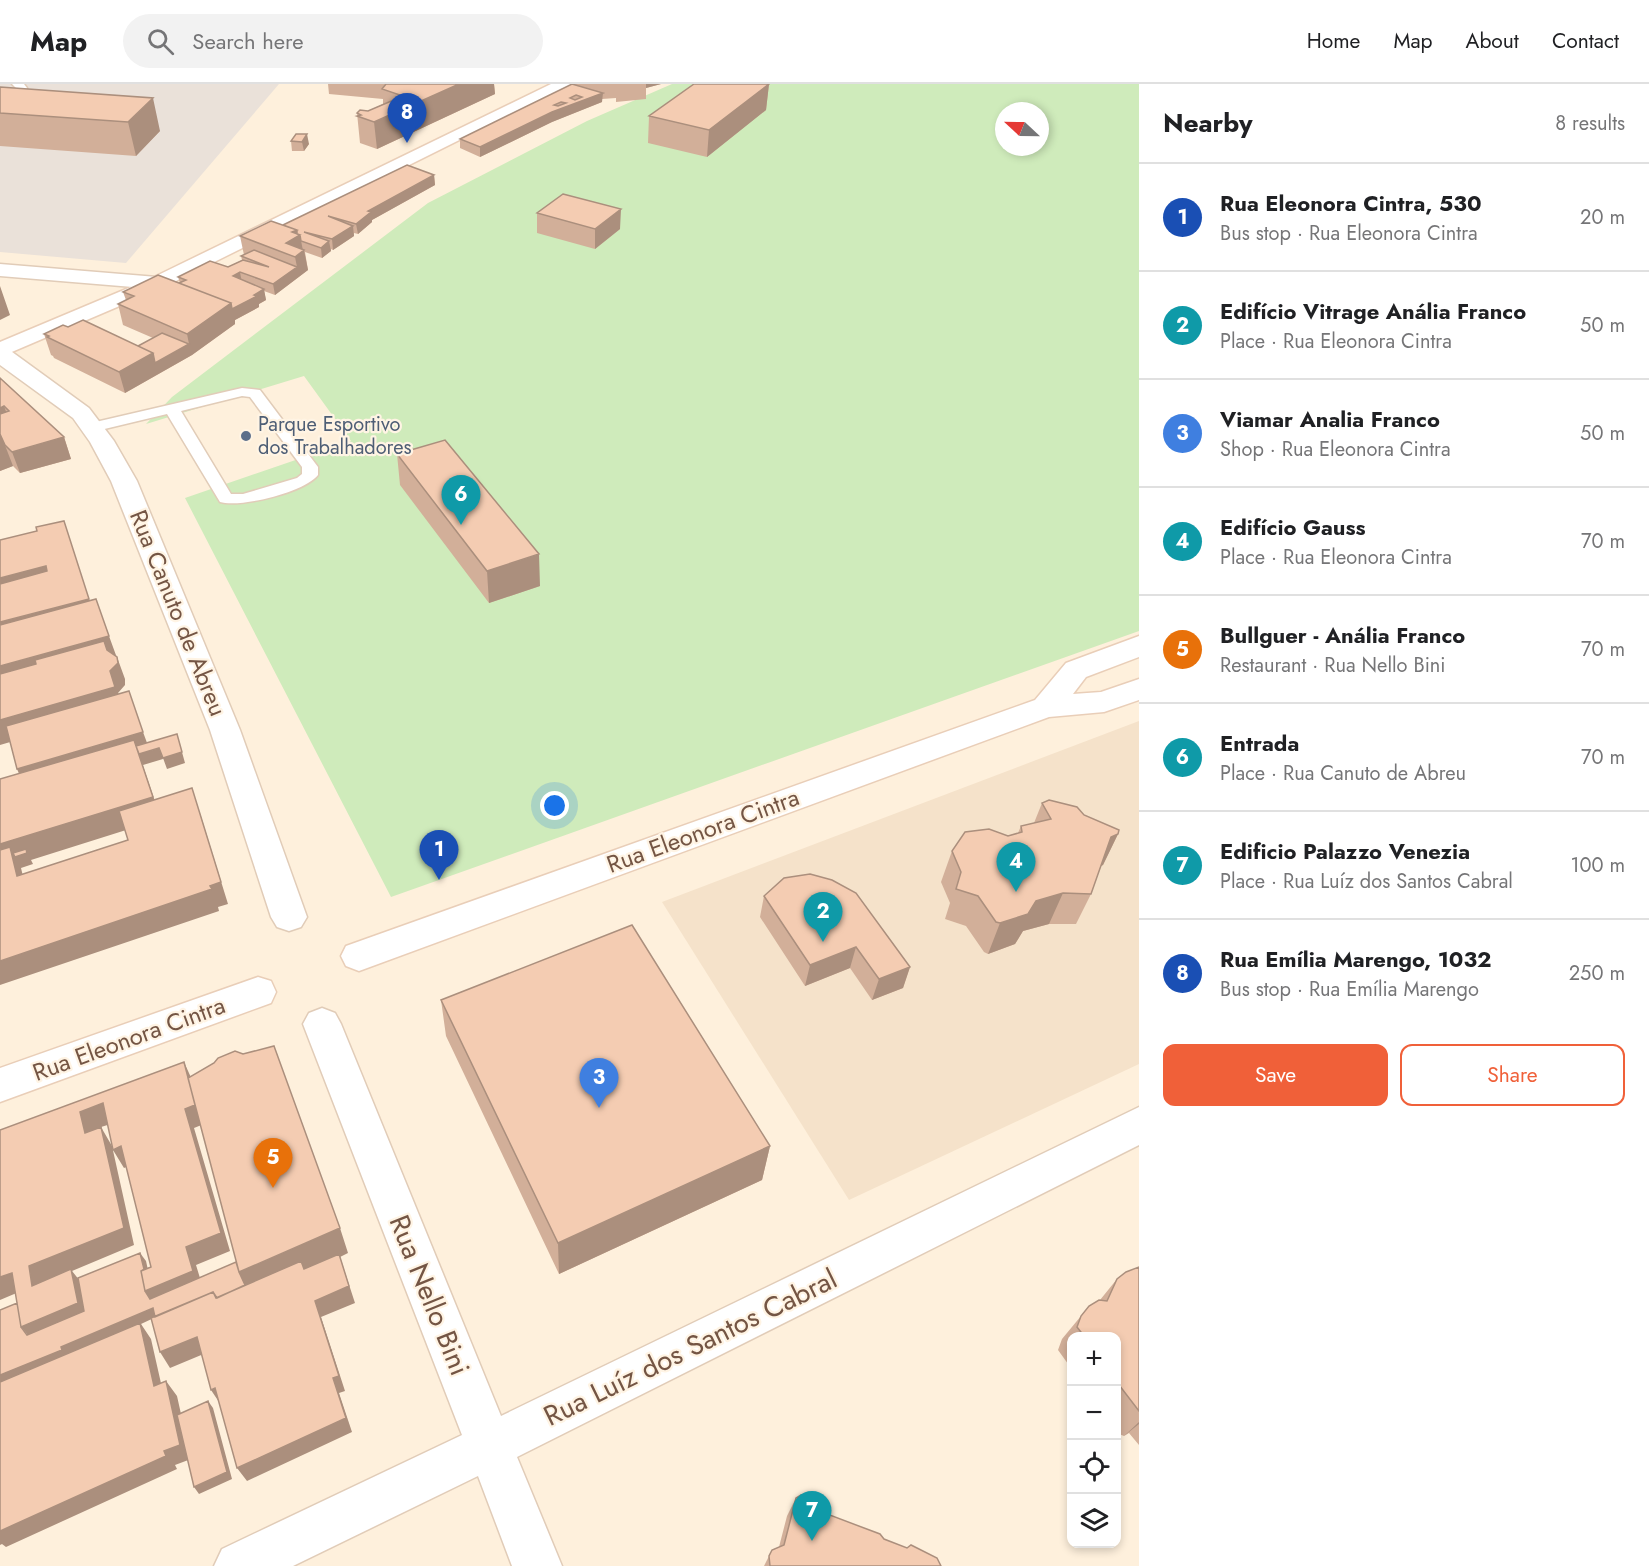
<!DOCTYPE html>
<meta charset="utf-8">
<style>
:root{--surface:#fff;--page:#f2f2f2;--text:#202124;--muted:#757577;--line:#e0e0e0;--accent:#f06039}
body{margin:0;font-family:Jost,sans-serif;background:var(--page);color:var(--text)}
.controls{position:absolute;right:18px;bottom:18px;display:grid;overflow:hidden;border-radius:12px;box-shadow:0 3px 9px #0003}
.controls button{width:54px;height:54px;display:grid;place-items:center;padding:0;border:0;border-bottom:2px solid var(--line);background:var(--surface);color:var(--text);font:30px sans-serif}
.compass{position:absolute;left:995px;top:18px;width:54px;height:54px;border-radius:50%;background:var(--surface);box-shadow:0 3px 9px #0003;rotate:292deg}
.you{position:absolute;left:555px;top:722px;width:21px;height:21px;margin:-15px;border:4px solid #fff;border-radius:50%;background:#1a73e8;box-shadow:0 0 0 9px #1a73e833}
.badge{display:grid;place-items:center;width:39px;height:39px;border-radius:50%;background:var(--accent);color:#fff;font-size:20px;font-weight:700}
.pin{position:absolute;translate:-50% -50px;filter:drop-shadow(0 2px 3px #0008)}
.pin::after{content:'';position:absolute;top:32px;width:21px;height:18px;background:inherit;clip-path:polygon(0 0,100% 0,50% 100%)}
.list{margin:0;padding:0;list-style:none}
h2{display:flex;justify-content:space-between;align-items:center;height:78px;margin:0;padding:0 24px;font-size:26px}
h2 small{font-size:20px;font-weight:400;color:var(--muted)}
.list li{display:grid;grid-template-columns:39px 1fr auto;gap:18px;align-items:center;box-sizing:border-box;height:108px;padding:0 24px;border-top:2px solid var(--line)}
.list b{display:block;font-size:22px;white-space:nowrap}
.list p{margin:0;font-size:20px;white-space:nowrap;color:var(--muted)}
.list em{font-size:20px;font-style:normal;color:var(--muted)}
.actions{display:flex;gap:12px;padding:18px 24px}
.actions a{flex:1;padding:14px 0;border:2px solid var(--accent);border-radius:12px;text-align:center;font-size:21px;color:var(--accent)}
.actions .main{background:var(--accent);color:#fff}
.icon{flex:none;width:33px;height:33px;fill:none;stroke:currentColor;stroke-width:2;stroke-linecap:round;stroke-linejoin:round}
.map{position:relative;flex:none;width:1139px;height:1482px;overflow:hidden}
header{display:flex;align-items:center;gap:36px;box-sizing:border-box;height:84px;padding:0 30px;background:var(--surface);border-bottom:2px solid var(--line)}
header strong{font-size:28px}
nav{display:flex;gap:33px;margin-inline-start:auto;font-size:21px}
.search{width:420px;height:54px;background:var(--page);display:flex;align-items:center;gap:15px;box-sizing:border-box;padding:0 21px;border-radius:33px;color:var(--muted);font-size:22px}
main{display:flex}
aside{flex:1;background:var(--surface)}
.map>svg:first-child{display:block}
.residential{fill:#f5e2ca}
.industrial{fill:#eae1d9}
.green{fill:#cfebbb;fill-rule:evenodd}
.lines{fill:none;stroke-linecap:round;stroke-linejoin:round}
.lane-casing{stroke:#e1ccb8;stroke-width:3}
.street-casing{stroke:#e1ccb8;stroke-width:3}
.secondary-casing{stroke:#e9ceb8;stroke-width:3}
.lane{fill:#fff;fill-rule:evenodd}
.street{fill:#fff;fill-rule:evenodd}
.secondary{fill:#fff;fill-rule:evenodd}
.wall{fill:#d2af99}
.shaded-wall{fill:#ab8f7d}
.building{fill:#f4ccb2;stroke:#ab8f7d;stroke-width:1.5;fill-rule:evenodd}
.service-dot{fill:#5c6f8a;stroke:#fff4e4;stroke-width:2}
.labels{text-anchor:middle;stroke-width:4.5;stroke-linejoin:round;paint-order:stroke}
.far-service-label{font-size:20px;fill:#4e5e75;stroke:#fff4e4;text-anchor:start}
.street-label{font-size:24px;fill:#745544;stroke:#fff4e4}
.near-street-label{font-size:28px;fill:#745544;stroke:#fff4e4}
</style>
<header>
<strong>Map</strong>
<div class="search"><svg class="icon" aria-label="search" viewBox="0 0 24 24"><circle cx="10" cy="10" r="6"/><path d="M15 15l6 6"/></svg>Search here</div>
<nav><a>Home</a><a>Map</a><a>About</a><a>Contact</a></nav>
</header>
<main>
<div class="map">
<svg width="1139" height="1482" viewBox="0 0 1139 1482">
<rect width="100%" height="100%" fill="#fef0dc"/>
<path class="residential" d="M1139,637V980L849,1116L662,818Z"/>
<path class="industrial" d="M0,0H279L126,179L0,168Z"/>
<path class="green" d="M672,0H1139V547L391,813L185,414L351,357L304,292L146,340L172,313L428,119L587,37ZM1004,27H1040V63H1004Z"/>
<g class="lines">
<g class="lane-casing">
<path id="lane" d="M12,0H24L27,4L26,20L20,32L16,33L11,30L16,20L17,5Z
M242,304L260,306L318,383V391C305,408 241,424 220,418L167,330L92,348L84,343L87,340ZM242,312L250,313L302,383V390L297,394L243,410H231L181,327Z"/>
</g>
<g class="street-casing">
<path id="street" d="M0,180L157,193L164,195L167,199L164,203L157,205L0,192Z
M0,263L8,265L89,324L114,357L137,397L240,646L307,833L301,843L289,847L277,843L271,833L210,646L111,397L90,358L73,334L0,281Z
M322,924L335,929L341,940L501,1332L1139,1023V1061L517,1373L562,1482H512L478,1392L293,1482H214L222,1465L462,1351L303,940L309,929Z"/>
</g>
<g class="secondary-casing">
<path id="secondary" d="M551,0H572L164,203L0,273V258L150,195Z
M1139,552V573L1086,593L1073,610L1101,608L1139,595V616L1104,628L1049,633L359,887L346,882L341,872L346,862L1035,616L1066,579Z
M258,893L271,897L276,908L271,919L0,1018V984Z"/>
</g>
<use href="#lane" class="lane"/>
<use href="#street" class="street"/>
<use href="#secondary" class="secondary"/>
</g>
<path class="wall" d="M328,0H494L495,10L377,65L360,59L357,29L368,27L383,20V15L329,10Z
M572,0H661L646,4V15L616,18V14L602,15V18L552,38L480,73L460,64V55Z
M769,0L766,26L707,73L648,59L649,32Z
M0,3L160,47L136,72L0,62Z
M296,50L309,60L304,67H292L291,57Z
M407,81L434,91L435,101L372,136V138L358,150L354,149V152L333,166L331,165V167L322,174L305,168L308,186L275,211L264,207L266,216L259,220V223L235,236V240L192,271L125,309L54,274L53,272L51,271L44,250L68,243L138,262L153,254L123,241L118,220L126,216L123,208L180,199L178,193L228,183L242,176L241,172L244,171L240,152L283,141Z
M537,129L620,145L595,165L537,149Z
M0,294L64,353L71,375L20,389L13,382L0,387Z
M397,370L540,502L489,519L400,401Z
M1042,719L1084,731L1118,750L1103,781L1101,782L1091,810L1076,840H1049L1023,847L1015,860L988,870L984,868L966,842L945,835L950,819L941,798L952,767L1018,749L1021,742L1034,739Z
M764,812L910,883L903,904L872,916L850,884L805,902L760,833Z
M441,916L770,1062L762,1096L559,1190L446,952Z
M1139,1183V1361L1129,1349L1124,1352L1119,1350L1116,1346V1252H1071V1284L1058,1266L1062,1255L1081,1232L1100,1216L1117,1195Z
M796,1414L819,1427L941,1482H764L772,1466L779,1463L787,1432Z"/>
<path class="shaded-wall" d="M459,0H494L495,10L377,65L374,38Z
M646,0H661L646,4Z
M769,0L766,26L707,73L709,46Z
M603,9L602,18L552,38L480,73V63L552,28Z
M153,14L160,47L136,72L128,38Z
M307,50L309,60L304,67L302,58Z
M434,91L435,101L372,136V138L358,150L356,140L368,127Z
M621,125L620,145L595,165V145Z
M353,142L354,152L333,166L332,155Z
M297,146L300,151L303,167L304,166L308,186L275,211L273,200L297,183L295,173L286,159L292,148Z
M329,157L331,167L322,174L321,164Z
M240,188L242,199L233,192Z
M0,202L10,231L0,236Z
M264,205L266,216L259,220V223L235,236V240L192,271L125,309L119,288L153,269L189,260L187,250L231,219L254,211Z
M4,322L12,344L0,348V324Z
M1,351L13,382L0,387V352Z
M64,353L71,375L20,389L12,368Z
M64,437L96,537L0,563V538L89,515Z
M539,470L540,502L489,519L487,487Z
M46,482L54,504L0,518V494Z
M109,552L117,574L0,607V582Z
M117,573L125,595V601L118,609L123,625L0,661V636L110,587Z
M143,648L150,667L159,664L163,675L143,681L142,679L161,735L31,776L33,780L21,784L28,813L0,765V760L24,701L17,685Z
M177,650L185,679L167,685L163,674Z
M199,726L228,820L218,823L219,827L0,901V877L210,802Z
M1118,750L1103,781L1096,784L1111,753Z
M1063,809L1049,840L1023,847L1015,860L988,870L1000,839L1036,817Z
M856,863L850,884L805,902L810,881Z
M910,883L903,904L872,916L879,895Z
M184,978L193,998L204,1040L194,1044L230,1167L196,1181L203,1204L156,1224L145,1207L140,1169L146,1177L152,1204L186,1163Z
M103,1019L114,1039L101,1043L112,1062L134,1161L72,1187L84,1202L91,1236L35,1259L21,1243L32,1202L29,1182L85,1049L80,1028Z
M121,1062L131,1081L124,1084L113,1066Z
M770,1062L762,1096L559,1190L558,1159Z
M340,1144L348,1169L340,1173L355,1219L321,1233L345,1307L339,1309L352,1348L247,1397L237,1384L239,1188Z
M12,1189L26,1205L0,1216V1193Z
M153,1224L158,1232L141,1240L151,1255L165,1317L0,1302V1291L61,1263Z
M197,1253L206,1269L170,1284L160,1268Z
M166,1297L177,1312L191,1375L175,1381L177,1385L6,1463L2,1460L0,1461V1447L164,1367Z
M215,1304L221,1321L211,1306Z
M208,1317L213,1324L232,1395L199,1410L194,1403Z
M1139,1338V1340L1124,1352Z"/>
<path class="building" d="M386,0H459L374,38L357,32L361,31L357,29L360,26L368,27L403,12L382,5Z
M572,0L603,9L552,28L480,63L460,55ZM576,11L582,13L575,16L570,14ZM561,18L566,19L558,22L554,21Z
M694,0H769L709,46L649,32Z
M0,3L153,14L128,38L0,29Z
M296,50H307L302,58L291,57Z
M407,81L434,91L368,127L371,128L356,140L328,132L353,142L332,155L304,148L329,157L321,164L301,157L300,151L297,150V146L283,141Z
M563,110L621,125L595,145L537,129Z
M271,137L297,146L292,148L300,151L286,159L304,166L295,173L240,152Z
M254,166L297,183L273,200L240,188L233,192L264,205L254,211L257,212L232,225L231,219L179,199L186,196L178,193L210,177L228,183L243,176L269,183L241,172Z
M158,191L231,219L187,250L118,220L134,212L123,208Z
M83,236L153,269L119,288L47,253L49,252L44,250L63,241L68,243Z
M162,249L189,260L155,279L153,269L138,262Z
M0,294L64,353L12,368L5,361L0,350V330L9,327L4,322L0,324Z
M445,356L539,470L487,487L397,370Z
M64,437L89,515L0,538V500L47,487L46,482L0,494V456L37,447L36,443Z
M96,515L109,552L0,582V541Z
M104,557L107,566L117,573L118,579L110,587L115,603L0,636V590L36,580L35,576Z
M129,607L143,648L17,685L6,642Z
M177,650L182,668L163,674L159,664L139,670L136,662Z
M134,656L153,713L0,760V695Z
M192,704L221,798L210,802L212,805L0,877V766L10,763L17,792L128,756L119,727Z
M1049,716L1077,723L1084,731L1119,746L1118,750L1111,753L1091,810L1063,809L1036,817L1028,830L1000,839L996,838L978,812L956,805L961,788L952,767L965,748L989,745L1008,752L1022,748L1021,742L1051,735L1042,719Z
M26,765L27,769L15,773L13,769Z
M810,790L832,796L856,809L910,883L879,895L856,863L810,881L764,812L784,794Z
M632,841L770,1062L558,1159L441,916Z
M274,962L340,1144L239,1188L188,994L214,979L218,974L235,967L243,970Z
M184,978L195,1021L185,1025L221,1149L186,1163L193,1187L145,1207L141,1187L151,1183L121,1062L113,1066L103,1019L80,1028L85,1049L101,1043L124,1144L29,1182L32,1202L71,1185L78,1219L21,1243L12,1189L0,1193V1046Z
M140,1169L144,1185L141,1187L145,1207L150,1215L236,1178L239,1188L245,1201L217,1214L213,1208L155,1233L153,1224L61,1263L62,1266L0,1291V1226L17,1219L21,1243L27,1251L84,1227L78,1194Z
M339,1170L349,1202L315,1217L339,1292L333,1294L346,1334L237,1384L215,1304L211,1306L197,1253L160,1268L151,1234L213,1208L216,1214L301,1177L304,1185Z
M1139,1183V1327L1116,1297V1252H1084L1077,1243L1081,1232L1089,1222L1099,1216L1107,1217L1117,1195L1126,1188Z
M140,1239L154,1302L166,1297L180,1361L164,1367L166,1372L0,1447V1298Z
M208,1317L227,1388L194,1403L177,1331Z
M801,1411L809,1413L819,1427L880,1450L884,1455L907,1464L911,1461L937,1474L941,1482H770L769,1472L772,1466L784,1461L796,1414Z"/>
<circle class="service-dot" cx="246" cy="352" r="6"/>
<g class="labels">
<g class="far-service-label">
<text x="258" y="347">Parque Esportivo<tspan x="258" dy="23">dos Trabalhadores</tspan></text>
</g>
<g class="street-label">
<text transform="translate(178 529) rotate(68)" y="8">Rua Canuto de Abreu</text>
<text transform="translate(703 747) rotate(-20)" y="8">Rua Eleonora Cintra</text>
<text transform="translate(129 955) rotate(-20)" y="8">Rua Eleonora Cintra</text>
</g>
<g class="near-street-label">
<text transform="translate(430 1211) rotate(68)" y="10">Rua Nello Bini</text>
<text transform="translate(690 1263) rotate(-26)" y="10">Rua Luíz dos Santos Cabral</text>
</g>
</g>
</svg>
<div class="controls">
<button>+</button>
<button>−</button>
<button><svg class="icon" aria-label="locate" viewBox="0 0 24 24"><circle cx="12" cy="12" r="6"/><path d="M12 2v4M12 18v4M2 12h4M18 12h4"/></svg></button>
<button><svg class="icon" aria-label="layers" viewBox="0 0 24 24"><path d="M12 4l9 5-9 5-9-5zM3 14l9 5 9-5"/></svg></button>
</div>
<svg class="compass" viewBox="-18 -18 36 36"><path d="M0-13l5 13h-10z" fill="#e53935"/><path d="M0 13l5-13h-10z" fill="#757577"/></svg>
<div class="you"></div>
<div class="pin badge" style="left:439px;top:796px;background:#1a4fb4">1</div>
<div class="pin badge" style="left:823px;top:858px;background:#0f9aa8">2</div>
<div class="pin badge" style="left:599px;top:1024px;background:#3f7fe0">3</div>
<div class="pin badge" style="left:1016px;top:808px;background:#0f9aa8">4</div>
<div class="pin badge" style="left:273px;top:1104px;background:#e8710a">5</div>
<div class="pin badge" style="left:461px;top:441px;background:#0f9aa8">6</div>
<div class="pin badge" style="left:812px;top:1457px;background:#0f9aa8">7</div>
<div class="pin badge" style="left:407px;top:59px;background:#1a4fb4">8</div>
</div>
<aside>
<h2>Nearby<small>8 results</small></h2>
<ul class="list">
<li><span class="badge" style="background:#1a4fb4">1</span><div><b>Rua Eleonora Cintra, 530</b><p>Bus stop · Rua Eleonora Cintra</p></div><em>20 m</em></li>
<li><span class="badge" style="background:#0f9aa8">2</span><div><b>Edifício Vitrage Anália Franco</b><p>Place · Rua Eleonora Cintra</p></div><em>50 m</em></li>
<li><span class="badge" style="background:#3f7fe0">3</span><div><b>Viamar Analia Franco</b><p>Shop · Rua Eleonora Cintra</p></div><em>50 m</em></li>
<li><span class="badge" style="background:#0f9aa8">4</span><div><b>Edifício Gauss</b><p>Place · Rua Eleonora Cintra</p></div><em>70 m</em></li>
<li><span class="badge" style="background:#e8710a">5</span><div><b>Bullguer - Anália Franco</b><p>Restaurant · Rua Nello Bini</p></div><em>70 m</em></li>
<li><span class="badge" style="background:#0f9aa8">6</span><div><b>Entrada</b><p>Place · Rua Canuto de Abreu</p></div><em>70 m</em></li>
<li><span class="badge" style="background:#0f9aa8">7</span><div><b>Edificio Palazzo Venezia</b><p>Place · Rua Luíz dos Santos Cabral</p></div><em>100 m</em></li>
<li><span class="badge" style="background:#1a4fb4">8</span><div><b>Rua Emília Marengo, 1032</b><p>Bus stop · Rua Emília Marengo</p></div><em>250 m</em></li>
</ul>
<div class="actions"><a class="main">Save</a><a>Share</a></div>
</aside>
</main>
